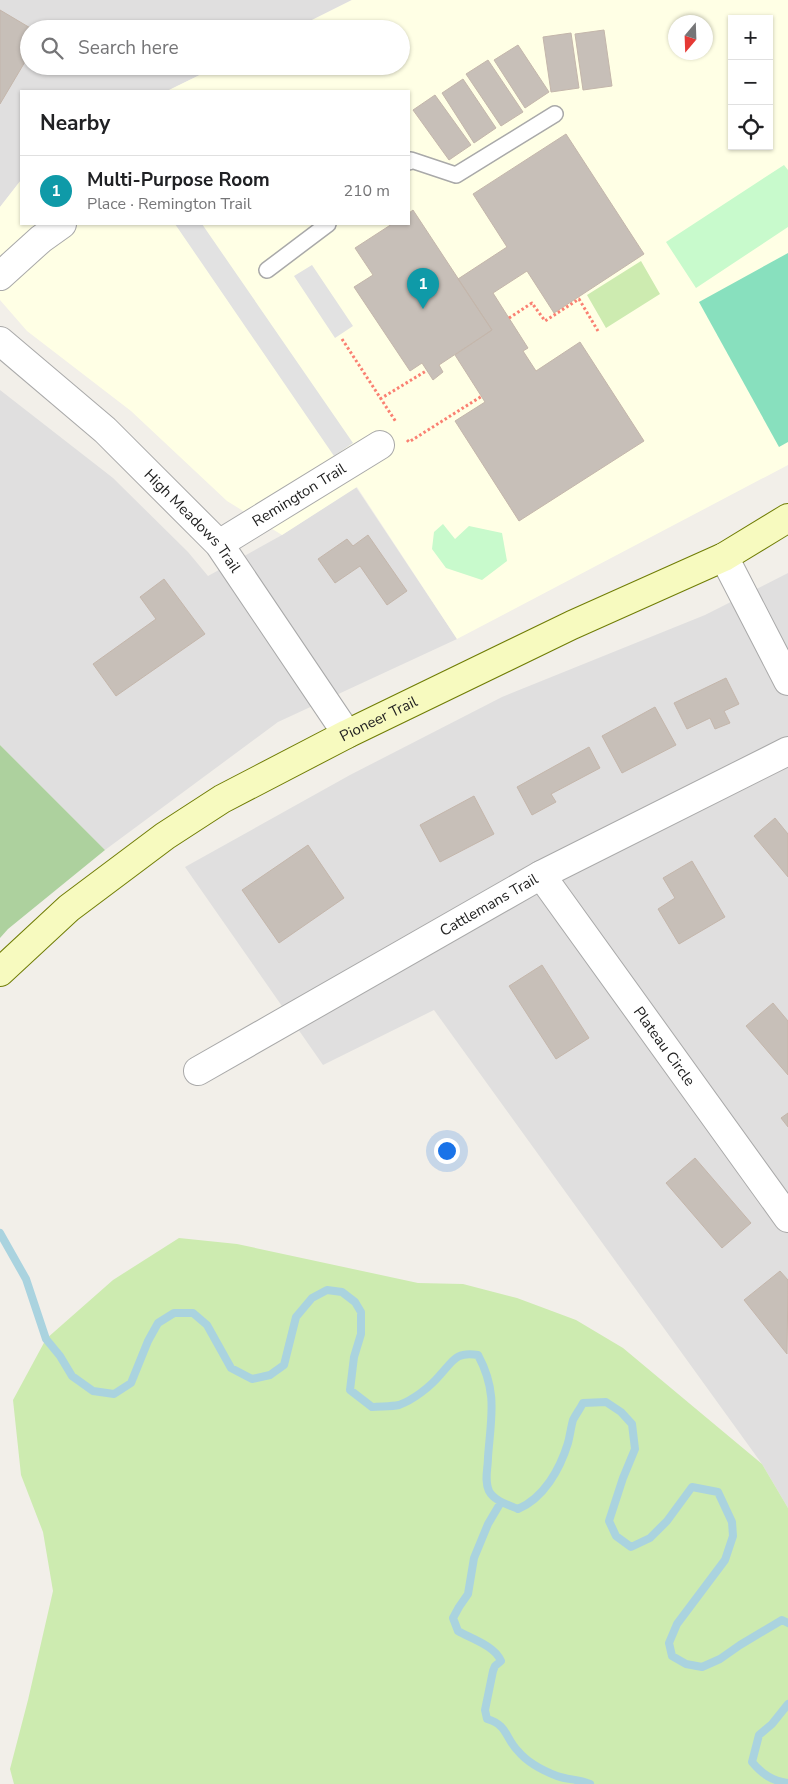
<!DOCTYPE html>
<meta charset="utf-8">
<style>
:root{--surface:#fff;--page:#f2f2f2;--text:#202124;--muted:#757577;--line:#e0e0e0;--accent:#1a73e8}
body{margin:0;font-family:"Nunito Sans",sans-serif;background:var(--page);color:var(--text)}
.controls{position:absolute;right:15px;top:15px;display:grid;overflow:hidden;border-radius:0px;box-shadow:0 1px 4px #0004}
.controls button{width:45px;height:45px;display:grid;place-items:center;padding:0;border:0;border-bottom:1px solid var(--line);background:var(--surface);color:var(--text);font:25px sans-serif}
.compass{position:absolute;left:668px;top:15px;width:45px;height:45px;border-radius:50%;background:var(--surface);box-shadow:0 1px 4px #0004;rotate:199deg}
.you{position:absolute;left:446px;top:1150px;width:18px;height:18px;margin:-12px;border:4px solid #fff;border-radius:50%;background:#1a73e8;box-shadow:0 0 0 8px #1a73e833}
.badge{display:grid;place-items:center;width:32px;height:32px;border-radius:50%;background:var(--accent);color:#fff;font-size:16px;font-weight:700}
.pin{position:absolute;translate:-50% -41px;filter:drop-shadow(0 1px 2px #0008)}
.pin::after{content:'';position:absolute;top:26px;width:18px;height:15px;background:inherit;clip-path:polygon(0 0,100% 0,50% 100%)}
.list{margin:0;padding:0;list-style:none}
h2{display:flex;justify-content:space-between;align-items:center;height:65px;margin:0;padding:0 20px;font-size:21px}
h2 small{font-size:16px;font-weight:400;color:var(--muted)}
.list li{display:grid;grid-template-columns:32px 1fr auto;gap:15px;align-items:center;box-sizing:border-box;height:70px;padding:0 20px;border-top:1px solid var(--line)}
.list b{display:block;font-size:19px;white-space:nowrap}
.list p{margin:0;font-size:16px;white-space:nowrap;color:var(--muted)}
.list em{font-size:16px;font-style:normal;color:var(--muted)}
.icon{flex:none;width:28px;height:28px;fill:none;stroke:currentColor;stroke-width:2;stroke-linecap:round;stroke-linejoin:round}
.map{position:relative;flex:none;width:788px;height:1784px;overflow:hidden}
.search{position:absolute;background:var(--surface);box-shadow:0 1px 4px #0004;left:20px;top:20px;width:390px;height:55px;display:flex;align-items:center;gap:12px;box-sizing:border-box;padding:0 18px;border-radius:28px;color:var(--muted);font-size:19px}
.panel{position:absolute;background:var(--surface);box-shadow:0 1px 4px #0004;left:20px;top:90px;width:390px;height:135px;border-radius:0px}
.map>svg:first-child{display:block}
.residential{fill:#e0dfdf}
.education{fill:#ffffe5;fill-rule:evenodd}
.grass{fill:#cdebb0}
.forest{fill:#add19e}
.park{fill:#c8facc}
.pitch{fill:#88e0be}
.parking{fill:#e2e2e2}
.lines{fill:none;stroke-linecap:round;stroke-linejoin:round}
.stream{stroke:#aad3df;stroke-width:8}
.building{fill:#c7bfb8;stroke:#c4b6ab}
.lane-casing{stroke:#a9a9a9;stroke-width:18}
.street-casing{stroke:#a9a9a9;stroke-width:30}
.secondary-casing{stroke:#707d05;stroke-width:30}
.path{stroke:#fa8072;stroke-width:3;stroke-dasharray:2.5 2.5;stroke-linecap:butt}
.lane{stroke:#fff;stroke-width:15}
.street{stroke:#fff;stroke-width:28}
.secondary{stroke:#f7fabf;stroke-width:28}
.labels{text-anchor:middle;stroke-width:5;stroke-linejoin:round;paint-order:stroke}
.street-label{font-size:15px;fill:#222;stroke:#fff}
</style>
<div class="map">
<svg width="788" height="1784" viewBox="0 0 788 1784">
<rect width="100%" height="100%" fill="#f2efe9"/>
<path class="residential" d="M0,0H352L294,29H29V66H218L167,91H21V180L0,207Z
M0,390L113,478L188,552L208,576L282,535L356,487L457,639L278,722L105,850L0,745Z
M788,573V1508L762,1464L434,1010L323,1065L185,867L350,775L502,697L705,615Z"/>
<path class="education" d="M352,0H788V465L457,639L357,487L282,535L227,501L131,411L27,331L0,300V207L21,180V224H409V91H167L218,66H401V29H294ZM732,19H769V146H732ZM676,22H706V52H676Z"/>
<path class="grass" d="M641,261L660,294L606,328L587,295Z
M179,1238L237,1244L418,1283L463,1284L517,1298L576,1320L623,1348L762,1464L788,1508V1784H14L10,1769L28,1700L53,1591L43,1532L21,1475L13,1400L46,1339L113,1280Z"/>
<path class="forest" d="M0,745L105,850L8,929L0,938Z"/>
<path class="park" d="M784,165L788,170V227L696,288L666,242Z
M443,524L455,539L469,526L502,533L507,561L482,580L446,568L432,549L434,532Z"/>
<path class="pitch" d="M788,253V442L779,447L699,302Z"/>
<path class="parking" d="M175,224H202L353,443L334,456Z
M312,265L353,326L335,338L294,276Z"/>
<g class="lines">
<path class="stream" d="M0,1233L26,1279L46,1339L60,1356L72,1376L93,1391L114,1394L131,1383L148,1341L158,1323L174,1313H193L207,1325L231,1368L252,1379L270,1375L284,1365L296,1317L312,1298L327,1290L342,1292L355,1302L361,1312V1334L354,1357L350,1390L372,1407C380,1406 391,1407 399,1405C413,1400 430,1387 440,1375C453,1361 456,1351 478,1355C498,1392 491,1417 488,1457C488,1469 484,1480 489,1491C494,1501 509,1505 518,1509C544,1498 560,1469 568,1443C570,1435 571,1427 573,1420C576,1414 580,1409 583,1403L606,1402L621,1412L632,1424L635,1449L623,1478L609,1521L616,1536L631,1547L650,1538L667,1521L692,1487L718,1492L732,1522L733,1536L725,1560L677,1624L669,1643L672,1656L686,1664L702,1667L720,1659L740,1645L782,1620L788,1623
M501,1502L488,1524L474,1558L468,1594L459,1607L453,1618L458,1631C472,1639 495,1646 501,1661L495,1666L493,1671L485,1710L487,1719C508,1725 505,1738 518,1751C527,1762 544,1771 557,1776C568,1780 579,1779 590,1784
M788,1704L772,1724L759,1735L752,1762C762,1774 772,1781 788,1783"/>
</g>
<path class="building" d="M0,10L32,29H29V55L0,104Z
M604,30L612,86L583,90L575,34Z
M571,33L579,88L551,92L543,37Z
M518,45L549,92L525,108L494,60Z
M488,60L523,112L501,126L466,74Z
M463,79L496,128L474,143L442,93Z
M435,95L471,145L449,160L413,110Z
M566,134L644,254L554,313L527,271L493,293L528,348L523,351L536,371L580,342L644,441L519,521L455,421L485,402L455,355L492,330L458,279L507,247L473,194Z
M413,210L492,330L439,365L443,372L433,380L422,363L410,371L354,287L373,275L355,248L392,224H409V213Z
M368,535L407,591L387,605L360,566L335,583L318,559L347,539L353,546Z
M164,579L205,634L116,696L93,664L156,619L140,597Z
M726,678L739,704L724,711L730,723L715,729L710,718L687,729L674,703Z
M655,707L676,745L622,773L602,736Z
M589,747L600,768L551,794L556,802L532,815L517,787Z
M474,796L494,834L440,862L420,825Z
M775,818L788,834V877L754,836Z
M308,845L344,898L279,943L242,890Z
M692,861L725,917L679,944L658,909L675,898L663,878Z
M542,965L589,1038L556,1059L509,986Z
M773,1003L788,1021V1075L746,1026Z
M788,1113V1127L781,1118Z
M695,1158L751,1223L722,1248L666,1183Z
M780,1271L788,1280L787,1354L744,1300Z"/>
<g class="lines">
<g class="lane-casing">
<path id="lane" d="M409,162L411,160L456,175L555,114
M267,270L328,224"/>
</g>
<g class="street-casing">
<g id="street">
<path d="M0,276L41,239L62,224"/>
<path id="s1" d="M0,341L105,430L219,544L347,734"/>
<path id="s2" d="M219,544L380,445"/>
<path d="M724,557L788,681"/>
<path id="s3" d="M541,875L788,1218"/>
<path id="s4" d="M198,1071L541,875L788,751"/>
</g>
</g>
<g class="secondary-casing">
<g id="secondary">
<path id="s5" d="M0,972L69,908L165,836L222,799L347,734L572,625L724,557L788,518"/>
</g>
</g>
<path class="path" d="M509,318L532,303L545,321L579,299L598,331
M342,339L396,422
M380,399L426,371
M407,440L409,442L482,396"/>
<use href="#lane" class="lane"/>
<use href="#street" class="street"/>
<use href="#secondary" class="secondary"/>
</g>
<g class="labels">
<g class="street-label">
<text dy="5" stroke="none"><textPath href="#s2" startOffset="94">Remington Trail</textPath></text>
<text dy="5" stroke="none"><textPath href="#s1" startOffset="264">High Meadows Trail</textPath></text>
<text dy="5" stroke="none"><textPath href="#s5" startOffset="458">Pioneer Trail</textPath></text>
<text dy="5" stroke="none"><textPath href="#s4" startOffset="335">Cattlemans Trail</textPath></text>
<text dy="5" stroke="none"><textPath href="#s3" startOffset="211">Plateau Circle</textPath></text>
</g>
</g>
</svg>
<div class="controls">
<button>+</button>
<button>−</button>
<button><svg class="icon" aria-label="locate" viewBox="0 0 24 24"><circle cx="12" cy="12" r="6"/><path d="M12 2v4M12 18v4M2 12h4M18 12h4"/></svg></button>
</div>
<svg class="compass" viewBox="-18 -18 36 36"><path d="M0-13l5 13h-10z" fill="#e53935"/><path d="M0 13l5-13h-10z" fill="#757577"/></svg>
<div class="you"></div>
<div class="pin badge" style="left:423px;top:309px;background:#0f9aa8">1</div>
<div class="search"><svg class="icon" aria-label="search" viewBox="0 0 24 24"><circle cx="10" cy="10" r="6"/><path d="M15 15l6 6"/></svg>Search here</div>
<section class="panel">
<h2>Nearby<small></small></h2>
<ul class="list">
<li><span class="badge" style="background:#0f9aa8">1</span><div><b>Multi-Purpose Room</b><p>Place · Remington Trail</p></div><em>210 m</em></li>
</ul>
</section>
</div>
